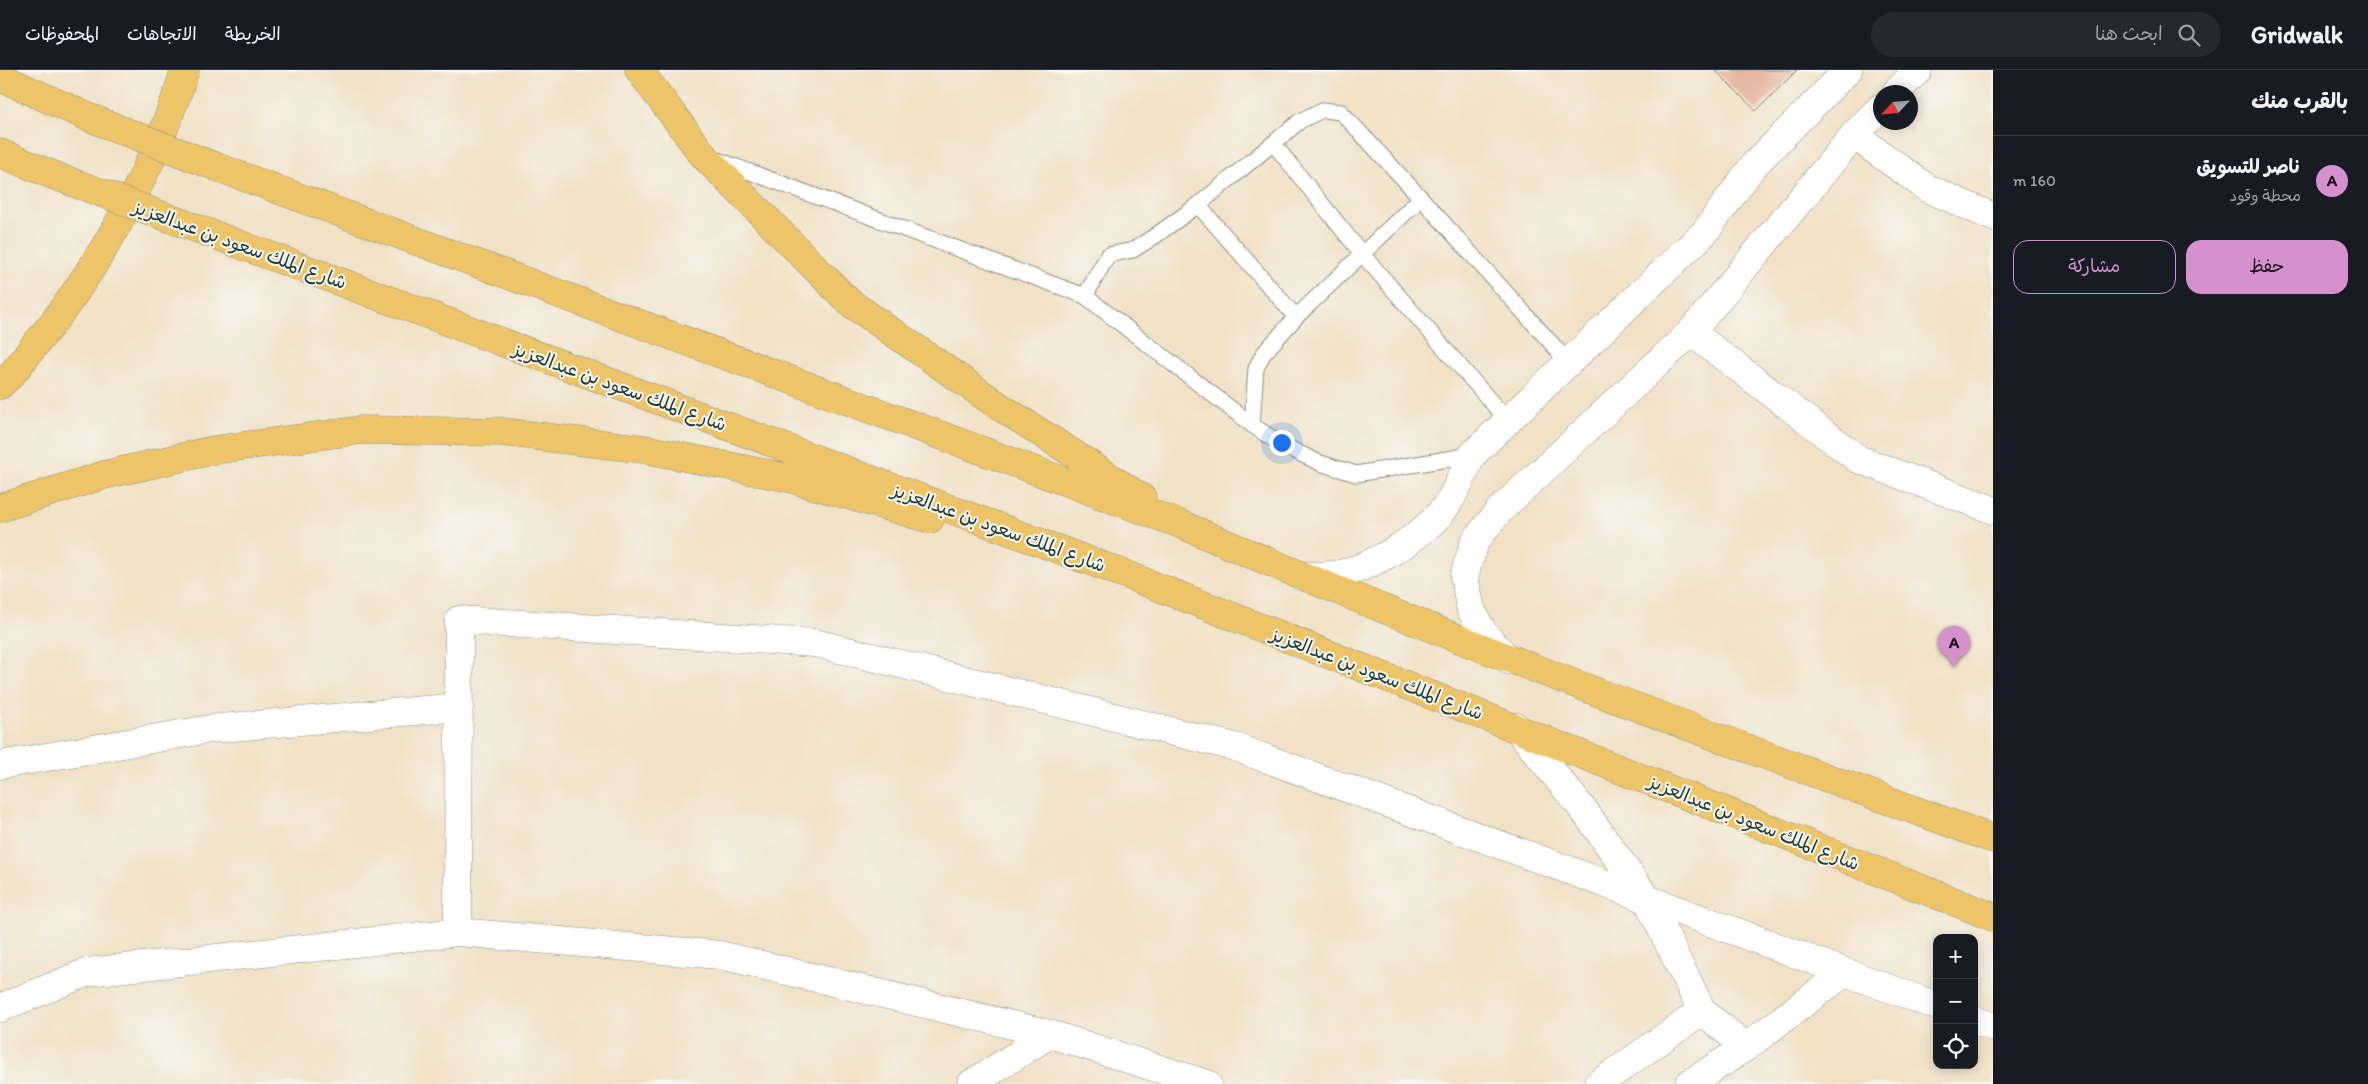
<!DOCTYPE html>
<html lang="ar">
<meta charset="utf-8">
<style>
:root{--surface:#171b24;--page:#242831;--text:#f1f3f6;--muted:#9ea1a6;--line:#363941;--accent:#d690ce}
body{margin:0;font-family:Itim,"Playpen Sans Arabic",sans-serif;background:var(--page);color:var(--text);direction:rtl}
.controls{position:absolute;right:15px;bottom:15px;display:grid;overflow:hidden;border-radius:10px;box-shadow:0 2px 12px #0003}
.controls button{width:45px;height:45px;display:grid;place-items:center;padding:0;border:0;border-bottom:1px solid var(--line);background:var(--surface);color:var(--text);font:25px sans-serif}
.compass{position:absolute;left:1873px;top:15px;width:45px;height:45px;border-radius:50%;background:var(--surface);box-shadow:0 2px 12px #0003;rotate:244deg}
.you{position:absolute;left:1281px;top:372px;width:18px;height:18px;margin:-12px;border:4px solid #fff;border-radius:50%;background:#1a73e8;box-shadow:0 0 0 8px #1a73e833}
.badge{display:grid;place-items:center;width:32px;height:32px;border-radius:50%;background:var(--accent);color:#111;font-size:16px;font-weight:700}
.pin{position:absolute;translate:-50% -41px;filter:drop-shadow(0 1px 2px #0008)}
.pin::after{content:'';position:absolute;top:26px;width:18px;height:15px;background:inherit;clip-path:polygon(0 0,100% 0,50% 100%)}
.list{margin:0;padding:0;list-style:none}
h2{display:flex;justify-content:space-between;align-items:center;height:65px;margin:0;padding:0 20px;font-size:21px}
h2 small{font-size:16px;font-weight:400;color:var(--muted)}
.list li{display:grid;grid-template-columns:32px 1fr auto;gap:15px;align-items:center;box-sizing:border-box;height:90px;padding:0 20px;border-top:1px solid var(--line)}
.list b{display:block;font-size:19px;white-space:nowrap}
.list p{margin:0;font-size:16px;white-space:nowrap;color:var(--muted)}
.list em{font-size:16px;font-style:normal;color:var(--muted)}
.actions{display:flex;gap:10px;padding:15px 20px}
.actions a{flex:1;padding:11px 0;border:1px solid var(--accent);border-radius:15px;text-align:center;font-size:18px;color:var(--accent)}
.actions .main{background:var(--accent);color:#111}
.icon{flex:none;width:28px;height:28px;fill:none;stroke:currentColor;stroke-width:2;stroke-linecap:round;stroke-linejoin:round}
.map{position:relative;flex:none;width:1993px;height:1014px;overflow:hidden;direction:ltr}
header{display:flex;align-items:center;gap:30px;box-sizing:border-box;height:70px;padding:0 25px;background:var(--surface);border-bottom:1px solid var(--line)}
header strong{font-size:24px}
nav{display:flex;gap:28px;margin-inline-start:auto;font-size:18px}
.search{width:350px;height:45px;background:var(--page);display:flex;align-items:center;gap:12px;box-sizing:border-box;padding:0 18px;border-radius:28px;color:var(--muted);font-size:19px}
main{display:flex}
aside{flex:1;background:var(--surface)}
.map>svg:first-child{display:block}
.building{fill:#e5b49e}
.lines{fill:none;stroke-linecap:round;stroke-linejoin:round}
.service-casing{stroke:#888f7c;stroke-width:17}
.minor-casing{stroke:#888f7c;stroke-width:29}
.tertiary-casing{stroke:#888f7c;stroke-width:29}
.primary-casing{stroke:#888f7c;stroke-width:29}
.service{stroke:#fff;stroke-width:15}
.minor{stroke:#fff;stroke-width:28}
.tertiary{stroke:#fff;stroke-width:28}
.primary{stroke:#eec469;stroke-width:28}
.primary-bridge-casing{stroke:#888f7c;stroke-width:29;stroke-linecap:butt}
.primary-bridge{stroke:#eec469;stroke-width:28}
.labels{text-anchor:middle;stroke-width:4;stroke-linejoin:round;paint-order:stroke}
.street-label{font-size:19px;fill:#1f3d34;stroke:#f6f6f2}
</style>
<header>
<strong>Gridwalk</strong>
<div class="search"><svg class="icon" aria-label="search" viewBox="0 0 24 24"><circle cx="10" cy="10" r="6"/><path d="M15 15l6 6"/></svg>ابحث هنا</div>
<nav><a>الخريطة</a><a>الاتجاهات</a><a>المحفوظات</a></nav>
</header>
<main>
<aside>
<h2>بالقرب منك<small></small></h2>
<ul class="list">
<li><span class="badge">A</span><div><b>ناصر للتسويق</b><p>محطة وقود</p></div><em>160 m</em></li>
</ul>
<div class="actions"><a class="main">حفظ</a><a>مشاركة</a></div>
</aside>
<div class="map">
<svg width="1993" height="1014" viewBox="0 0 1993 1014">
<rect width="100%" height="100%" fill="#f6f6f2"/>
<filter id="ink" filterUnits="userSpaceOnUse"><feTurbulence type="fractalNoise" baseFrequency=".02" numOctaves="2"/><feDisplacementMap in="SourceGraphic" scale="10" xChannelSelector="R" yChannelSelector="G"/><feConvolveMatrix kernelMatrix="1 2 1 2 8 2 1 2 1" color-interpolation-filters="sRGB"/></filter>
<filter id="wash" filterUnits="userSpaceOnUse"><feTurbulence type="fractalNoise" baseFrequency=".0096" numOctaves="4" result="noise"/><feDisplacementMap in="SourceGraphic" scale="20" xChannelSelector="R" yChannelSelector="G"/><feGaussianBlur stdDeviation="1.12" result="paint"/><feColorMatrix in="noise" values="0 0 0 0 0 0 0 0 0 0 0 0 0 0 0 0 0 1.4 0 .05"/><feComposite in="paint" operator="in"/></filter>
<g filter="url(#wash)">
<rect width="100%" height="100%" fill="#f1e1c5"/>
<g id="blocks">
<path class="building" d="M1715,0H1797L1756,41Z"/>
</g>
</g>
<g filter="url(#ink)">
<use href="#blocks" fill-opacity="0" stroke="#888f7c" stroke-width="1"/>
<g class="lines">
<g class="service-casing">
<path id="service" d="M1273,73L1362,184L1507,350
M715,89L1085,226L1252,355L1282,375L1320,393L1356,404L1472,385
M1198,135L1296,247
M1085,226L1108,185L1133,180L1155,166L1198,135L1300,51L1322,40L1341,42L1421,128L1569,293
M1252,355L1256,298L1264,283L1296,247L1421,128"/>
</g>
<g class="minor-casing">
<path id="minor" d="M1854,65L1927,118L1993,147
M1691,262L1858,389L1993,440
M1516,657L1585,742L1647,829L1702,941L1746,977L1845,902
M0,695L210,659L459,637
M458,862L459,550L815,573L1235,677L1937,936
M0,938L88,902L458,862L720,885L1050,964L1207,1014
M1974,950L1993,957
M971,1014L1050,964"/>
</g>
<g class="tertiary-casing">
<path id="tertiary" d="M1896,22L1918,0
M1302,506C1314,506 1328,506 1340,504C1377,495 1430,463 1450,430C1458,416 1465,400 1472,385L1705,162L1753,96L1848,0
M1509,590L1484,564L1471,540L1464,506L1475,471L1499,441L1691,262L1854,65L1880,38
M1598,1014L1702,941
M1689,1014L1746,977"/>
</g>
<g class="primary-casing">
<path id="primary" d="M639,0L703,85L849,232L999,336L1142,428
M0,7L88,47
M0,83L53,105
M217,97L1185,456C1450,571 1722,669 1993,769
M193,157L1130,506L1993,847
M0,315L11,305C31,279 53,254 72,227C120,158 160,80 185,0
M0,438L104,405L214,380L361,360L502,362L644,379L789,408L930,449"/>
</g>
<use href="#service" class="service"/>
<use href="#minor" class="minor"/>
<use href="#tertiary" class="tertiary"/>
<use href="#primary" class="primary"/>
<g class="primary-bridge-casing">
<path id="primary-bridge" d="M88,47L217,97
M53,105L193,157"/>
</g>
<use href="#primary-bridge" class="primary-bridge"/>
</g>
</g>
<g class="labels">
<g class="street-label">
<text transform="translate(240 174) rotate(20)" y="7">شارع الملك سعود بن عبدالعزيز</text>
<text transform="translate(620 316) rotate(20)" y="7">شارع الملك سعود بن عبدالعزيز</text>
<text transform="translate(999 457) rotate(20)" y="7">شارع الملك سعود بن عبدالعزيز</text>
<text transform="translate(1377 603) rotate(21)" y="7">شارع الملك سعود بن عبدالعزيز</text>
<text transform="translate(1754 752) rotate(22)" y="7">شارع الملك سعود بن عبدالعزيز</text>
</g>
</g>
</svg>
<div class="controls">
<button>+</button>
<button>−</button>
<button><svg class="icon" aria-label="locate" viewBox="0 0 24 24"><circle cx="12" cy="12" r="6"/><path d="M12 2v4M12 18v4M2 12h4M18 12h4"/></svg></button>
</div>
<svg class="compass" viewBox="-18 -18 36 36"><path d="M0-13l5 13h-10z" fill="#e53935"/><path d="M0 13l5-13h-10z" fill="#9ea1a6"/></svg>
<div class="you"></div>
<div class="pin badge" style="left:1954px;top:597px">A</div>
</div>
</main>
